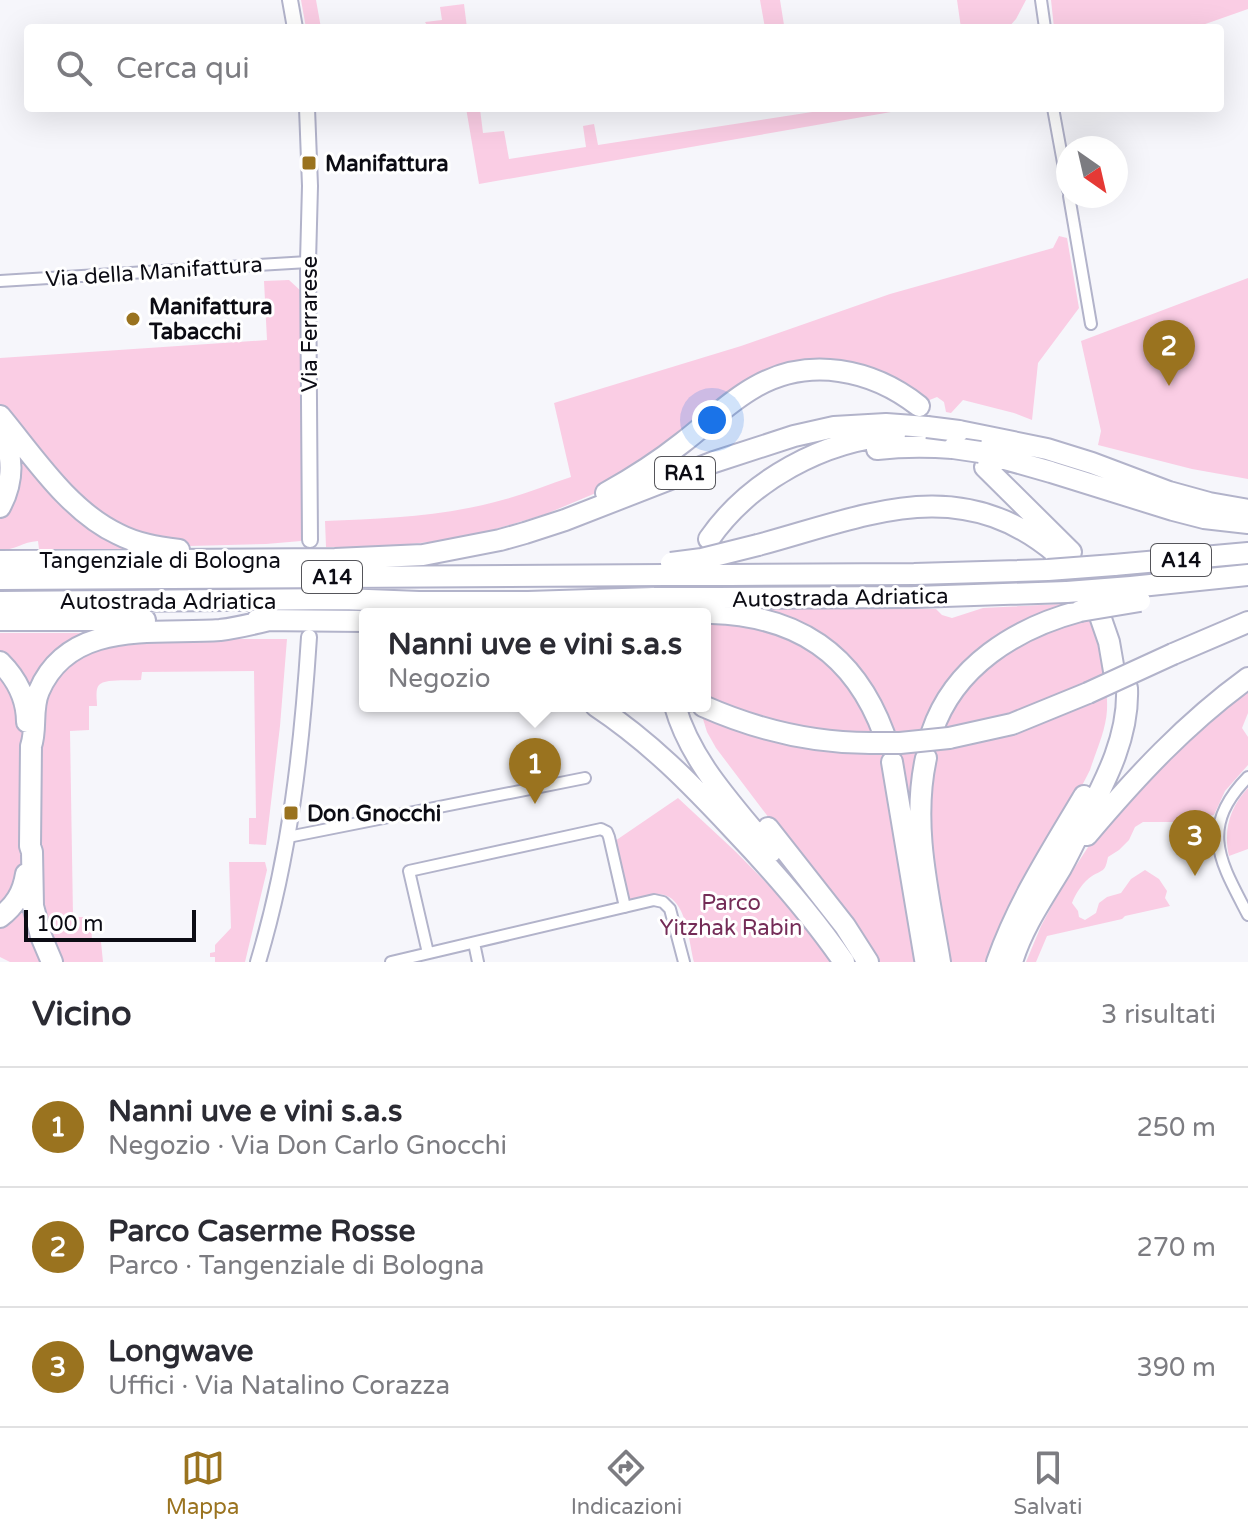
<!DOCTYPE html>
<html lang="it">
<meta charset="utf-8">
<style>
:root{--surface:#fff;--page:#f2f2f3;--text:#2b2b33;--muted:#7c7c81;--line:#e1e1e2;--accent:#9a731f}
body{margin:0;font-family:"Varela Round",sans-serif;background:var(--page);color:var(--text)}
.compass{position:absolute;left:1056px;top:136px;width:72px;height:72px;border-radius:50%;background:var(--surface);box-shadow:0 8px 32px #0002;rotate:146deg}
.scale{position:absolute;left:24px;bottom:20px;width:172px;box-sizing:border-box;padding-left:8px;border:4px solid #0c0c14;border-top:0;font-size:22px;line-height:28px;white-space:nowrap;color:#0c0c14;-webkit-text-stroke:6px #fff;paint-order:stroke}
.you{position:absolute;left:712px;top:420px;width:28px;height:28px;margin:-20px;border:6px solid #fff;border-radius:50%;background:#1a73e8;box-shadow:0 0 0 12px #1a73e833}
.badge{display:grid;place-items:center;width:52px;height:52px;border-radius:50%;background:var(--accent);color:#fff;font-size:26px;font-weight:700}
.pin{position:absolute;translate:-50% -66px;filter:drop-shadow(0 2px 4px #0008)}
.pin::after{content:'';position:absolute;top:42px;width:28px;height:24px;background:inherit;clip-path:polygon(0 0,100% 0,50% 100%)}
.popup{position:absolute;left:359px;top:608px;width:352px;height:104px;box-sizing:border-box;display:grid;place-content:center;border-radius:8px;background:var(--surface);filter:drop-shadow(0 2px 6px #0005);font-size:26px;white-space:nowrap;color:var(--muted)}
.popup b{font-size:30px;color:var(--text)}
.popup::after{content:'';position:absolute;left:50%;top:100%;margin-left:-16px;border:16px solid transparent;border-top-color:var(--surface)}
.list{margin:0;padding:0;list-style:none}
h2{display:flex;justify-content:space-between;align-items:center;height:104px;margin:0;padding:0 32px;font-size:34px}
h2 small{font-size:26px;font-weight:400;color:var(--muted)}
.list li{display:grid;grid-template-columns:52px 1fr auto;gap:24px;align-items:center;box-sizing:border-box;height:120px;padding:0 32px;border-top:2px solid var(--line)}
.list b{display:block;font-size:30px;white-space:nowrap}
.list p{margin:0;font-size:26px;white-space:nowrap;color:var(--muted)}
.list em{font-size:26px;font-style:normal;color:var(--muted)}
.icon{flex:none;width:44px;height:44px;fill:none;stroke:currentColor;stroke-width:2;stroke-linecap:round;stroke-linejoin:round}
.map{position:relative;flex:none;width:1248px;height:962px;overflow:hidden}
.search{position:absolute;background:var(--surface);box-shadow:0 8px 32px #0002;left:24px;right:24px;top:24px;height:88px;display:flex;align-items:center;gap:20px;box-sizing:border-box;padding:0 28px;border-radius:8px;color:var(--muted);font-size:30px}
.sheet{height:464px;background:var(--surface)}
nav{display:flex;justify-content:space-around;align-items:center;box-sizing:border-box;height:112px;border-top:2px solid var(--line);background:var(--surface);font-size:22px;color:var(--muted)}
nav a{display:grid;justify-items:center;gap:4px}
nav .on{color:var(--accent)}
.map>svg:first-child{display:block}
.green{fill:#facde4}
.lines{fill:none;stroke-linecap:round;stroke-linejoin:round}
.highway-tunnel{stroke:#d3d3d8;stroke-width:20;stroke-dasharray:20 10;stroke-linecap:butt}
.street-casing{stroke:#b2b3ca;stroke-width:14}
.secondary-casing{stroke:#b2b3ca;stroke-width:18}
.highway-casing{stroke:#b2b3ca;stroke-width:24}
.street{stroke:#fff;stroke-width:10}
.secondary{stroke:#fff;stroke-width:14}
.highway{stroke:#fff;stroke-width:20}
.highway-bridge-casing{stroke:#b2b3ca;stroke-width:24;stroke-linecap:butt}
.highway-bridge{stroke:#fff;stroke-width:20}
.poi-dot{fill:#9a731f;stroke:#fff;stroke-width:3}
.labels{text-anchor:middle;stroke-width:6;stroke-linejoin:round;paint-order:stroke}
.shield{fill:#fff;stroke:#55555a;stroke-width:2}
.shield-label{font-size:20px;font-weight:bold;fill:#0c0c14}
.poi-label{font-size:22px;font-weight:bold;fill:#0c0c14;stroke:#fff;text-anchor:start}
.street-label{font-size:22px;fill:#0c0c14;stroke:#fff}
.park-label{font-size:22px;fill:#742c57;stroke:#fff}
</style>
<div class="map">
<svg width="1248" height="962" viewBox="0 0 1248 962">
<rect width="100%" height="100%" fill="#f6f6fb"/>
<path class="green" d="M301,0H316L321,28H306Z
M760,0H780L784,25L765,28Z
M957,0H1026L1016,19L1008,28H961Z
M1051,0H1248V9L1194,28H1054Z
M464,4L467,28H423L428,27L425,22L442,20L440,7Z
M466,108H485L480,109L483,133L504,131L509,159L586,147L583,126L594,124L598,145L838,108H914L479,184Z
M1059,236L1067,238L1079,308L1038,363L1032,420L1014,413L963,400L951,413L946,412L944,402L937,397L927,401L788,369L603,490L546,514L486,532L449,540L382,547H326L325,521C386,519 447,516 506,499C528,493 550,484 571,477L554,403L741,346L890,294L1053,248Z
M1248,278V479L1192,469L1098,445L1101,431L1081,341Z
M289,280L302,292L303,303L301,541L266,544L189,546L163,542L102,520L0,410V358L267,340L264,281Z
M16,449L133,550L39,549L38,541C22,542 16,550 0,550V517L6,508Z
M1061,604H1073L938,701L914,827L879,706L764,611L773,609H936L942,615L952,618L983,608Z
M1090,618C1102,646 1108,680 1107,710C1106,730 1096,751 1090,770L992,962H947L927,832L934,754L942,727L972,679L994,658L1032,635Z
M705,623L757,625L798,640L845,678L879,739L889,787L918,962H878L716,748L707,732L699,706H705Z
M0,633H92L31,693L0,654Z
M168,639H287L280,726L266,845L249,844V818H256L254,671L142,672L141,680C133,681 104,678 99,685C95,689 97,700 97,706H89V730L70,731L73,917H91L92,942H101L103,962H59L40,918L37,732L50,683L89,649L92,653L125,643Z
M0,670L23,715L24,737L22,875L0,910Z
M1248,684V713L1242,728L1248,737V765L1225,791L1214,815L1202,817L1193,822H1143L1135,827L1129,840L1119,850L1108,857C1105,872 1104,869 1092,876C1084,881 1075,894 1072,903L1078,911L1079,917L1085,920L1096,913L1099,903L1107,897L1121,893L1131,879L1145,870L1159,879L1167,891L1165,898L1170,906L1125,916L1122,919L1047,936L1036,962H1026L1041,926L1062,887L1094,838L1127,797Z
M1248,788V849L1229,856C1223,830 1230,807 1248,788Z
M678,798L736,852L781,898L832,962H694C688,938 686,888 652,895C643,897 636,899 629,905L615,841Z
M229,862H265L267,870L245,962H215V957H210V953L215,952V945L231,928Z
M26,898L46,962H10L0,957V924Z"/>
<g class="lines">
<path class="highway-tunnel" d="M687,612L707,563L727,534
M688,706L690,713"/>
<g class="street-casing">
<path id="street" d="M1041,0L1045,28
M1053,108L1068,190
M1069,196L1091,324
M0,281L308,262
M1248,777C1198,828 1220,861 1248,915
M288,837L585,778
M474,943L478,962
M428,953L409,871L601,829L607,832L609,837L625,907
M391,962L654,900L663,902L670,909L684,962"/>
</g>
<g class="secondary-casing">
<path id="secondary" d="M290,0L295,28
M307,108L310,186L308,262L310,540
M258,962C290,856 302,747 309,637"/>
</g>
<g class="highway-casing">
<path id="highway" d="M0,416C34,457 69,511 118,534C137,544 158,547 179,550
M0,429C14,454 14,481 0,507
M959,431L1047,449L1092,463L1169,492L1209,503L1248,510
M877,449C903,446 927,446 953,448
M980,452L1051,472L1173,510L1204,518L1248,523
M985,467L1071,552
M606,493C633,478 658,462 682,443C707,424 728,402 755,387C809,356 872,369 919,406
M709,539C750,480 824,440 895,435
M758,545C866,516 959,471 1057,554
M0,561L335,559L423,555L500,540L525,533L565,520L714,462L794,436L834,427L886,424L927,427
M1114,565L1248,553
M729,575L914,574L1048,570
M0,579L665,575
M1131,587L1248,575
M718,598L915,597L1067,592
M0,602L343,599L419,602H528L654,598
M712,613C797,616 854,653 884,734
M1100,616L1109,642L1114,671
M0,620H145
M257,620L365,621
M1173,654L1248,622
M0,662C17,679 27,698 27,722
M596,706C650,742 690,783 733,829C773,871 811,914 844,962
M675,706C691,763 735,807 771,852
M703,706C755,729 813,743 870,743
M932,732C954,666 1016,628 1080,611
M949,738L1012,724L1088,693
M926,758C911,826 929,895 940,962
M892,762L925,959
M768,828L845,926L868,962
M1087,835C1136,777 1186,723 1248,678
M0,917C15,906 23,893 26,874
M52,962L41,936L33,906L32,852L30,846L31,746C37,729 31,709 39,691C70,618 157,635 220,630C237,628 253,624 269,620
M997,962C1018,902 1052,850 1084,796
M1012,962C1022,928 1043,898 1061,868C1070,852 1078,835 1086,818C1107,778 1129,735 1127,688"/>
</g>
<use href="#street" class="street"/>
<use href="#secondary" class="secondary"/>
<use href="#highway" class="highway"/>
<g class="highway-bridge-casing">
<path id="highway-bridge" d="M927,427L959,431
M953,448L980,452
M671,563L702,559L758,545
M1048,570L1114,565
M665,575H729
M1067,592L1131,587
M654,598H718
M674,611L712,613
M1080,611L1140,601
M1088,693L1173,654
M870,743H900L949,738"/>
</g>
<use href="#highway-bridge" class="highway-bridge"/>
</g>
<g class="poi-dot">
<rect x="301" y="155" width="16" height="16" rx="4"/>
<circle cx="133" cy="319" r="8"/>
<rect x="283" y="805" width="16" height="16" rx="4"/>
</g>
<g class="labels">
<g class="shield">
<rect x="655" y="457" width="60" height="32" rx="6"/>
<rect x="1151" y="544" width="60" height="32" rx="6"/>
<rect x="302" y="561" width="60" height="32" rx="6"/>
</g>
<g class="shield-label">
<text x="685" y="480">RA1</text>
<text x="1181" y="567">A14</text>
<text x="332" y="584">A14</text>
</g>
<g class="poi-label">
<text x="325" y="171">Manifattura</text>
<text x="149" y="314">Manifattura<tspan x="149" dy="25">Tabacchi</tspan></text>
<text x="307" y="821">Don Gnocchi</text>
</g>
<g class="street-label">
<text transform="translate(154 271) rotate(-4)" y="8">Via della Manifattura</text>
<text transform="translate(309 324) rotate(-90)" y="8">Via Ferrarese</text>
<text x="160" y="568">Tangenziale di Bologna</text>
<text transform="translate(840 597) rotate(-1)" y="8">Autostrada Adriatica</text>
<text x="168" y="609">Autostrada Adriatica</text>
</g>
<g class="park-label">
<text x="731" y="910">Parco<tspan x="731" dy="25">Yitzhak Rabin</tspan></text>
</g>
</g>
</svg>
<svg class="compass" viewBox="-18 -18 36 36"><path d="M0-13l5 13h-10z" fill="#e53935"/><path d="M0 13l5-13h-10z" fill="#7c7c81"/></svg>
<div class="scale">100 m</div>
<div class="you"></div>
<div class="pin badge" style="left:535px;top:804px">1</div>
<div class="popup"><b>Nanni uve e vini s.a.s</b>Negozio</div>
<div class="pin badge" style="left:1169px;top:386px">2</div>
<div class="pin badge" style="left:1195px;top:876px">3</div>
<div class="search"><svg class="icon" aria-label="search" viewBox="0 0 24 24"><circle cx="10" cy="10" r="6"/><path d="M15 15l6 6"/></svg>Cerca qui</div>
</div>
<section class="sheet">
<h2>Vicino<small>3 risultati</small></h2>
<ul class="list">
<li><span class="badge">1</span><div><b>Nanni uve e vini s.a.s</b><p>Negozio · Via Don Carlo Gnocchi</p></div><em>250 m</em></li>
<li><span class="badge">2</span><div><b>Parco Caserme Rosse</b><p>Parco · Tangenziale di Bologna</p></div><em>270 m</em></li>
<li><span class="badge">3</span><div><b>Longwave</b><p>Uffici · Via Natalino Corazza</p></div><em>390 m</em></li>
</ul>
</section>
<nav>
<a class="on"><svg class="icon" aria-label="map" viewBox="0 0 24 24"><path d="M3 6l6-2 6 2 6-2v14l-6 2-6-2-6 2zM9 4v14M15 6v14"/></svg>Mappa</a>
<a><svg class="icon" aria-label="directions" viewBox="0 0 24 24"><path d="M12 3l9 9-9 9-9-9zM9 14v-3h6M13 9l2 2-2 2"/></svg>Indicazioni</a>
<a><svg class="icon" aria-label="saved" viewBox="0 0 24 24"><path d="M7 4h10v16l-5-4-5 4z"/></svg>Salvati</a>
</nav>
